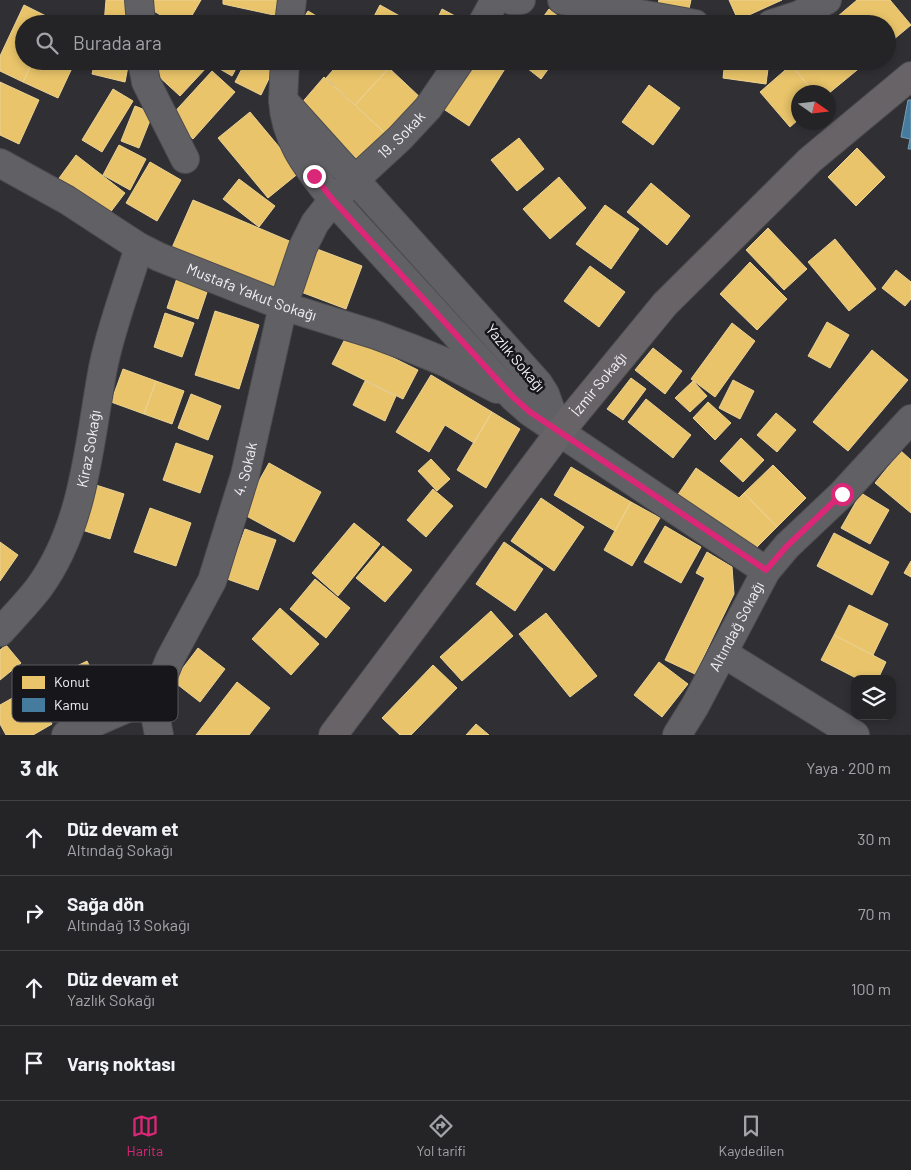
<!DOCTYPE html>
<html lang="tr">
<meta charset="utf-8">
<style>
:root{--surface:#242427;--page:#2c2c2f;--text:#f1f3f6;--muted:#a3a4a7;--line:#414144;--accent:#db2777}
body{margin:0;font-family:Barlow,sans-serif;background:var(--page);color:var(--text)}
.controls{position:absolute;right:15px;bottom:15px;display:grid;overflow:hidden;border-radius:10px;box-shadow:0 2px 8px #0003}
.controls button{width:45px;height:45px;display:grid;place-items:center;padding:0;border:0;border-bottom:1px solid var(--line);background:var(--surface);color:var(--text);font:25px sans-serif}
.compass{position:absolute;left:791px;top:85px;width:45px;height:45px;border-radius:50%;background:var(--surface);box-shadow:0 2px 8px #0003;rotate:104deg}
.stop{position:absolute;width:15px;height:15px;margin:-11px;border:4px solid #db2777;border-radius:50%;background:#fff}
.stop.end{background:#db2777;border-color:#fff;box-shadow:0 1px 5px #0008}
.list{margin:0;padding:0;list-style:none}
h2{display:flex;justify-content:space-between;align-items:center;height:65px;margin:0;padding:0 20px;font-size:21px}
h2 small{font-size:16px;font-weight:400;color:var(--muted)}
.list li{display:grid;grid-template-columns:32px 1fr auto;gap:15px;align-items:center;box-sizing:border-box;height:75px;padding:0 20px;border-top:1px solid var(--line)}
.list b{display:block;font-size:19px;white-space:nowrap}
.list p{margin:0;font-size:16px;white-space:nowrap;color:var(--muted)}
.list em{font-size:16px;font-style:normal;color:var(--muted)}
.icon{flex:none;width:28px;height:28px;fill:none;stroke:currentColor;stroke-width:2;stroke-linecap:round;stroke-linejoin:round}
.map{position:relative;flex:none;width:911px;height:735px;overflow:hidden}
.search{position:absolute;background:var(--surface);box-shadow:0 2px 8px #0003;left:15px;right:15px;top:15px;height:55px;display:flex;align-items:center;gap:12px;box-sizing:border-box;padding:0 18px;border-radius:28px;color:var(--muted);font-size:19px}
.sheet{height:365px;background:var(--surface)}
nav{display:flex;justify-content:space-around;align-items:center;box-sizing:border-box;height:70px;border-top:1px solid var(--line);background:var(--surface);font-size:14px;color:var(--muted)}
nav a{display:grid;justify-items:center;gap:2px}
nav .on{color:var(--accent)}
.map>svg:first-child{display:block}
.homes{fill:#e9c46a;stroke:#ebd294}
.public{fill:#457b9d;stroke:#799eb8}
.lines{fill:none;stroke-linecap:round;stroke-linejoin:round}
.street-casing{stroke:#4c4c50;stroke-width:30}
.secondary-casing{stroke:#4c4c50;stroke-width:30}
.street{stroke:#616165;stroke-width:28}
.secondary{stroke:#686367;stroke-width:28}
.route{stroke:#db2777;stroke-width:6}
.labels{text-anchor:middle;stroke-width:5;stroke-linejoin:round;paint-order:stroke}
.street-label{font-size:15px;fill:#f1f1f7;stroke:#17161a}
.key{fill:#17161a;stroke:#58585c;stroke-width:1}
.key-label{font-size:14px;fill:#f1f1f7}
</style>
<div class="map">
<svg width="911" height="735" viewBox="0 0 911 735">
<rect width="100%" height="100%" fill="#303034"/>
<path class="homes" d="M106,0H133L137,24H104Z
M149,0H201L187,24H176L145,6Z
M223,0H281L283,17L223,4Z
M659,0H691L688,13L657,6Z
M729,0H782L738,20Z
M857,0H890L911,25L887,45V24H843L837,17Z
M24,5L52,19L50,24H24V61H33L23,82L0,71V56Z
M380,5L414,24H370Z
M442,9L470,24H435Z
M549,9L568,24H538Z
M308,11L330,24H300Z
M837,17L843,24H829Z
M33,61H57L72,68L58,98L23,82Z
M95,61H129L125,82L92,74Z
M166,61H201L207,67L180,96L155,73Z
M206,61H240L232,76Z
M246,61H271L276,64L261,95L235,82Z
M341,61H382L389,68L355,105L326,78Z
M471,61H504L508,64L469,126L442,108Z
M518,61H554L541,79Z
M725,61H769L766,84L723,78Z
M788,61H868L828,94V92H814Z
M791,65L814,92H798V120L790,127L760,92Z
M389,68L423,100L385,133L355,105Z
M212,71L235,92L193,139L169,118Z
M324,77L385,133L357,159L299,106Z
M0,82L39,100L19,144L0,135Z
M649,85L680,108L653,145L622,122Z
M113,89L133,101L102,152L82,140Z
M135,106L153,113L139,148L121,141Z
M250,112L300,172L268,198L218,138Z
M519,138L544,169L517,191L491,160Z
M119,145L146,159L130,190L103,175Z
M857,148L885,177L856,206L828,177Z
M76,155L125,193L106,218L57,181Z
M150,162L181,180L157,221L126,203Z
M559,177L586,208L550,239L523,209Z
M239,179L275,206L259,227L223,199Z
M651,183L690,216L667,245L627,212Z
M193,200L294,243L272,293L171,250Z
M605,205L639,229L611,269L576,244Z
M768,228L807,269L784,290L746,250Z
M835,239L876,289L849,311L808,262Z
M317,249L362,266L346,309L301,292Z
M750,262L787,299L757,330L720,294Z
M590,266L625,292L599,327L564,301Z
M896,270L911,282V299L905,306L882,288Z
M177,278L208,289L198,319L167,308Z
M215,311L259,325L239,389L195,375Z
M165,313L194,323L182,357L154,347Z
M827,322L849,335L830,368L808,356Z
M732,323L755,341L715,397L691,379Z
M347,335L418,370L403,399L332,364Z
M653,348L682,371L665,394L635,370Z
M872,350L908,380L848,451L813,422Z
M123,369L156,381L144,414L111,402Z
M431,375L492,412L474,443L445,425L429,452L396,432Z
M631,378L646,389L623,420L607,409Z
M733,380L754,391L740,419L719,408Z
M156,381L184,391L172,424L144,414Z
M365,381L396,396L385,421L353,405Z
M693,381L707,396L690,412L675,398Z
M191,394L221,406L208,440L178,428Z
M646,399L691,435L673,458L628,422Z
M708,402L731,423L715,440L693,418Z
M492,412L520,429L486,488L457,470Z
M776,413L796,430L777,452L757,435Z
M741,438L764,460L743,482L720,461Z
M176,443L213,456L200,493L163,480Z
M901,451L911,460V513L875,483Z
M431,459L450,479L437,491L418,471Z
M269,463L321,492L294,542L241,513Z
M773,465L806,498L777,527L744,493Z
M571,467L631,502L615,531L554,495Z
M696,468L739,498L744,493L777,527L756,548L677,496Z
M96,485L124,494L110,539L82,530Z
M433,489L453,506L426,537L407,520Z
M861,493L889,510L870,544L841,528Z
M541,498L584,527L554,571L511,541Z
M631,502L660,518L632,566L604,550Z
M150,508L191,523L176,566L134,552Z
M354,523L380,544L338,596L312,573Z
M665,526L701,547L681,583L644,562Z
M245,529L276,540L258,590L227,579Z
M834,533L889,562L872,595L817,566Z
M0,542L18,555L0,581Z
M504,542L543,569L515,611L476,584Z
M383,546L412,570L385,602L356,578Z
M707,552L732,567L734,594L695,674L665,660L705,578L696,573Z
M911,561V577L904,573Z
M315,579L350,608L326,638L290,609Z
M849,605L888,624L873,655L834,635Z
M280,608L319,644L291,675L252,639Z
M491,611L513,636L462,681L440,657Z
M546,613L597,676L570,697L519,634Z
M834,635L886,662L878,679H858L821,660Z
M6,645L21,663L0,680V650Z
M198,648L225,669L200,702L173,681Z
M87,661L104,696L63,717L45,682Z
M659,662L688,684L662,717L634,695Z
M433,665L457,688L411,735H400L382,718Z
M237,682L270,708L249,735H196Z
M32,687L52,724L33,735H6L0,724V705Z
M476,724L489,735H466Z"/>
<path class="public" d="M908,100H911V149H908L910,139L901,137Z"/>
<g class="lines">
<g class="street-casing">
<g id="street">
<path d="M139,0L141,24"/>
<path d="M511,0H521"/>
<path d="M562,0L695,24"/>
<path d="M289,24L292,0"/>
<path d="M482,24L495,0"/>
<path d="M771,24L799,15L827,0"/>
<path d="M142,61L146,82L185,159"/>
<path d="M283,100L285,61"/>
<path id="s1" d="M0,163L67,200L139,247L159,257L283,306L376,335L408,347L445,362L497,389"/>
<path d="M559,433L545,394L538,383L283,100C285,141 309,169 333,200L513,397L530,412L766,571"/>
<path id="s2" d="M0,632C13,618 26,604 38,589C85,526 89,442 103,368C111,327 127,287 139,247"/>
<path d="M723,653L855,735"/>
<path d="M66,735L155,696"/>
<path id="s3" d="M159,735L154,709L155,696L170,659L212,581L245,475L283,306L303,247L315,223L333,200L400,138L428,108L460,61"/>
<path id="s4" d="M677,735L695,706L766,571L787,546L842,494L911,419"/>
</g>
</g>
<g class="secondary-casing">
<g id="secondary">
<path id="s5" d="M333,735L559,433L665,304L810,160L911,76"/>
</g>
</g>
<use href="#street" class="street"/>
<use href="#secondary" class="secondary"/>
</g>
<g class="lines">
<path class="route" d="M314,176L333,200L513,397L530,412L766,570L787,546L842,494"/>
</g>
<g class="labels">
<g class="street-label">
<text dy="5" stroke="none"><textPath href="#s3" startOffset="665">19. Sokak</textPath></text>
<text dy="5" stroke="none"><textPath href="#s1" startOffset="284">Mustafa Yakut Sokağı</textPath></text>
<text transform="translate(515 358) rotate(50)" y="5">Yazlık Sokağı</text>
<text dy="5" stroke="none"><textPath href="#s5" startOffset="440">İzmir Sokağı</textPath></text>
<text dy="5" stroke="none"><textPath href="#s2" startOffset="208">Kiraz Sokağı</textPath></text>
<text dy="5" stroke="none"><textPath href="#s3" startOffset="285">4. Sokak</textPath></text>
<text dy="5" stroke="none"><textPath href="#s4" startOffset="124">Altındağ Sokağı</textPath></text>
</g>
</g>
<rect x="12" y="665" width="166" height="57" rx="8" class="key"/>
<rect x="22" y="676" width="23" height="13" fill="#e9c46a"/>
<rect x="22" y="698" width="23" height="14" fill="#457b9d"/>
<g class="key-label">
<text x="54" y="687">Konut</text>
<text x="54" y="710">Kamu</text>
</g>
</svg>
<div class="controls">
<button><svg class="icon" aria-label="layers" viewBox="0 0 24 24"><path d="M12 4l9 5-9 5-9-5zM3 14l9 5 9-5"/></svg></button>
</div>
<svg class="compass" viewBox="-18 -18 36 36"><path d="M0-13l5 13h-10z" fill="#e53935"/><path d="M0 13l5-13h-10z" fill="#a3a4a7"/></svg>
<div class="stop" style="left:842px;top:494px"></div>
<div class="stop end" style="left:314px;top:176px"></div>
<div class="search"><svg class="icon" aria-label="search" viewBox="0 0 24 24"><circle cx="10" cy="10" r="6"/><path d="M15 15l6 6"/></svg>Burada ara</div>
</div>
<section class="sheet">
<h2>3 dk<small>Yaya · 200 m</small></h2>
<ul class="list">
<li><svg class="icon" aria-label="ahead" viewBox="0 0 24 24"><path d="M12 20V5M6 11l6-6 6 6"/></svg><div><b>Düz devam et</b><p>Altındağ Sokağı</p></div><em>30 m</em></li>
<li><svg class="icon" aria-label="right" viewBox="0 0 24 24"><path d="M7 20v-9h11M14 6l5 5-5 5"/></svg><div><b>Sağa dön</b><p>Altındağ 13 Sokağı</p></div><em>70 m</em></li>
<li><svg class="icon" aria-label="ahead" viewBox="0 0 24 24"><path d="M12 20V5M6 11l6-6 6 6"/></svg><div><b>Düz devam et</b><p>Yazlık Sokağı</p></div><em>100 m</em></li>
<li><svg class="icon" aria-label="arrive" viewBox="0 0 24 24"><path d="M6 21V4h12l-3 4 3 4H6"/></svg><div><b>Varış noktası</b></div></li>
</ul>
</section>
<nav>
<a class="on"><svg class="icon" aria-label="map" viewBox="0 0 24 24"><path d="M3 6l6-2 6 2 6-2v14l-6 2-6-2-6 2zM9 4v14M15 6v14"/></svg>Harita</a>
<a><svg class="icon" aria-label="directions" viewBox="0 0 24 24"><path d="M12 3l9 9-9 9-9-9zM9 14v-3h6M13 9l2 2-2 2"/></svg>Yol tarifi</a>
<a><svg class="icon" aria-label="saved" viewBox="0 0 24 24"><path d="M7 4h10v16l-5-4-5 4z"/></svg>Kaydedilen</a>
</nav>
